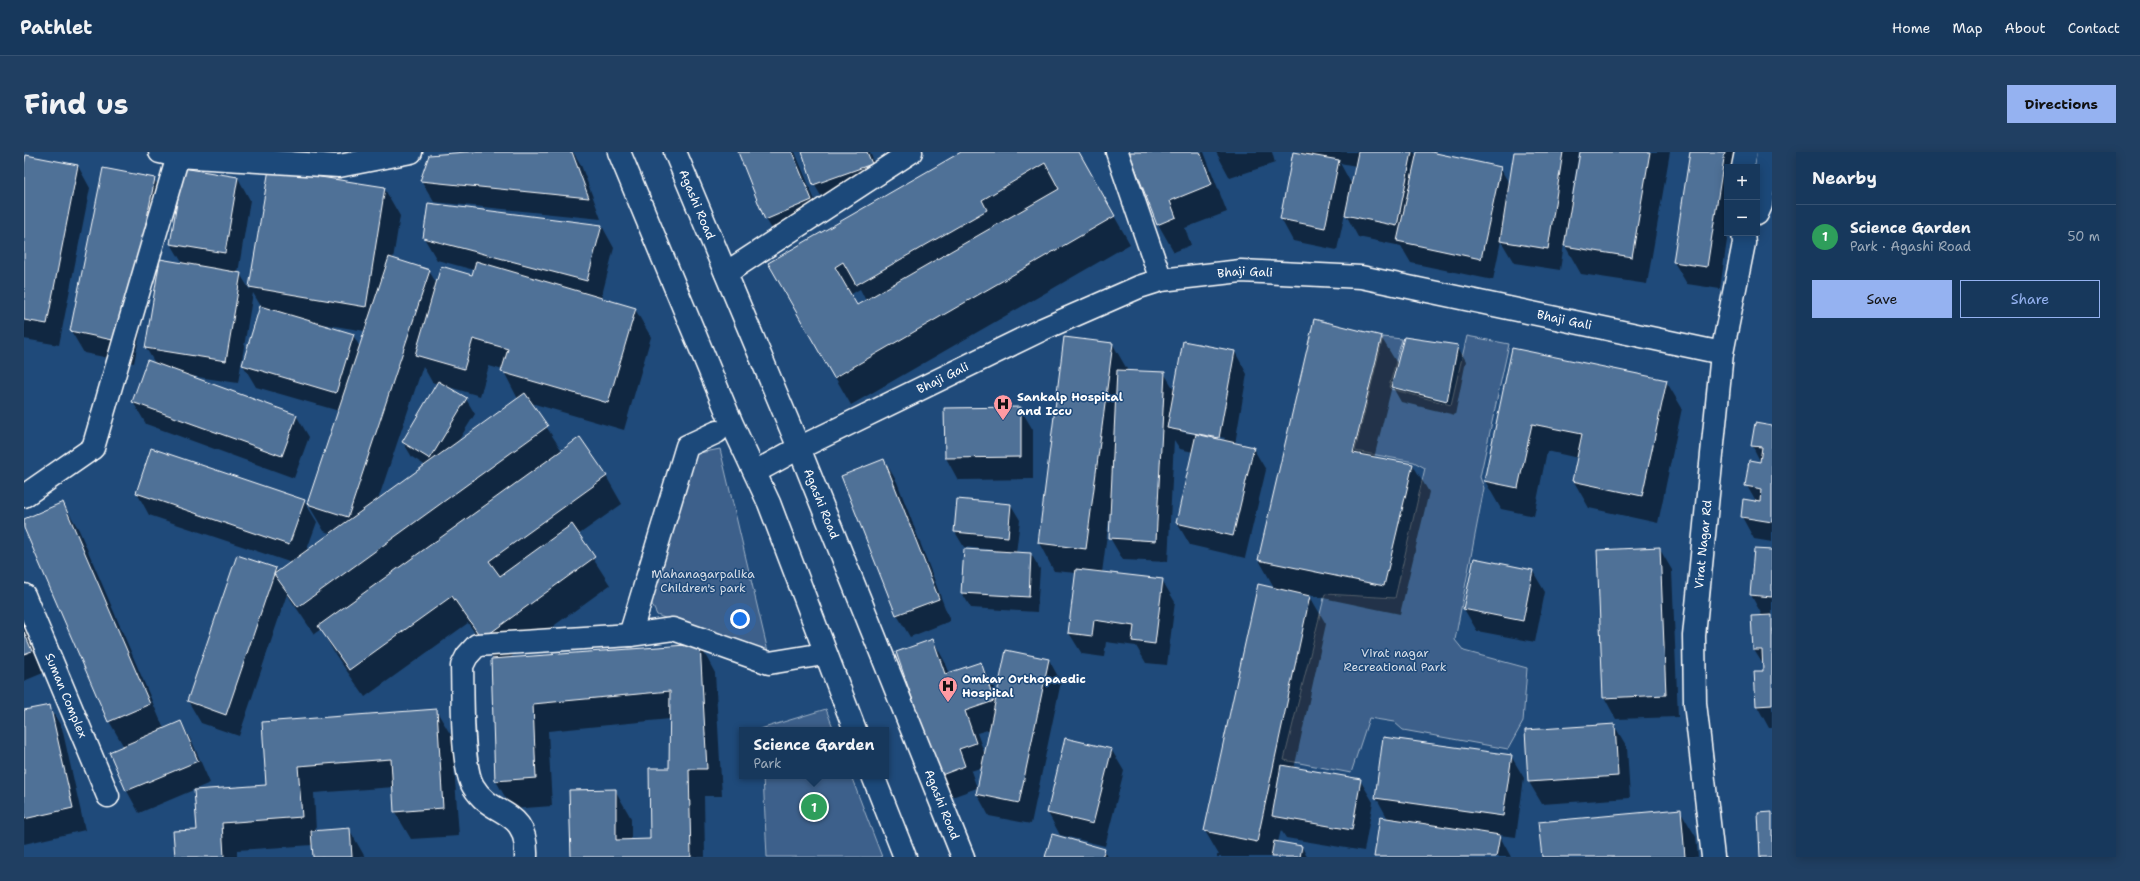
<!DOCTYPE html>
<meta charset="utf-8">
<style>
:root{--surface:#17385c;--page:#203f62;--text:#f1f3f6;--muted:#9eacbb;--line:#365272;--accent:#95b2f1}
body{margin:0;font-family:"Shantell Sans",sans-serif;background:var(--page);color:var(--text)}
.controls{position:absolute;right:12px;top:12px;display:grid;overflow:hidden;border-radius:0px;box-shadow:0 2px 10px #0003}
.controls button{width:36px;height:36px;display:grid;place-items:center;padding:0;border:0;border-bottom:1px solid var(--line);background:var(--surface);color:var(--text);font:20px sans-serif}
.you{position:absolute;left:716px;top:467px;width:14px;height:14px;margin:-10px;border:3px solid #fff;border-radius:50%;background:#1a73e8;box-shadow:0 0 0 6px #1a73e833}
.badge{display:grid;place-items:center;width:26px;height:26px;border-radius:50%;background:var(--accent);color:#fff;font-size:13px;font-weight:700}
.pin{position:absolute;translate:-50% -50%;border:2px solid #fff;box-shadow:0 1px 4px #0006}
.popup{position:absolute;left:715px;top:575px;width:150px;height:52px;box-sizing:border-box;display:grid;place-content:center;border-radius:0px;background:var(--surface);filter:drop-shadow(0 1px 3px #0005);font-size:13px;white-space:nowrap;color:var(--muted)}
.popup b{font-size:15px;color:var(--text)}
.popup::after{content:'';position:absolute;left:50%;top:100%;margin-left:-8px;border:8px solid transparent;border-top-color:var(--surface)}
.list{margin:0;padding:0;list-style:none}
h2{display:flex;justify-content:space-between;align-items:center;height:52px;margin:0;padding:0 16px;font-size:17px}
h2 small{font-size:13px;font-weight:400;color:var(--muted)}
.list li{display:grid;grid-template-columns:26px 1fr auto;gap:12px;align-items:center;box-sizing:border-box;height:64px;padding:0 16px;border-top:1px solid var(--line)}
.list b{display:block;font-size:15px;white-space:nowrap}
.list p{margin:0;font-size:13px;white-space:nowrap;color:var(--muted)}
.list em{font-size:13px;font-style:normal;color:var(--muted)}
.actions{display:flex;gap:8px;padding:12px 16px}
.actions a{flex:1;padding:9px 0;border:1px solid var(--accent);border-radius:0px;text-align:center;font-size:14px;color:var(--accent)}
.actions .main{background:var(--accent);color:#111}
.map{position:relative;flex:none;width:1748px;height:705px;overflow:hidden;border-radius:0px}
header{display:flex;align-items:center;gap:24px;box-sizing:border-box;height:56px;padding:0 20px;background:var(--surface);border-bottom:1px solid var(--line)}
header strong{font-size:19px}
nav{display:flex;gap:22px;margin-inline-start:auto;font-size:14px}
.intro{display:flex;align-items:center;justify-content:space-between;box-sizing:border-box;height:96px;padding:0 24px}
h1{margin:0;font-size:28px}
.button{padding:10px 18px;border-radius:0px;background:var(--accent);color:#111;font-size:14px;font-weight:700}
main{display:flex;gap:24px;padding:0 24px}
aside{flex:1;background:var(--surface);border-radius:0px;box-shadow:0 2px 10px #0003}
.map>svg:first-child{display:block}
.green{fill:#3c618b;stroke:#9eb0c5}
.shadow{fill:#0007;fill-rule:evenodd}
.building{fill:#507197;stroke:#fff;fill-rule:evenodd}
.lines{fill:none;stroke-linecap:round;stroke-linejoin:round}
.minor-casing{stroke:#fff;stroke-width:25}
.tertiary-casing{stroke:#fff;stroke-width:25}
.minor{stroke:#1f4a7a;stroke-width:22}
.tertiary{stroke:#1f4a7a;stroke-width:22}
.labels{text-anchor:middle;stroke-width:3;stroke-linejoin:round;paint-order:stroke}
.street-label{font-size:12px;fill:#fff;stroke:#1f4a7a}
.poi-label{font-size:12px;font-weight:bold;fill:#fff;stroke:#1f4a7a;text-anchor:start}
.park-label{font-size:12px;fill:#d8dfe8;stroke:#1f4a7a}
</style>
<header>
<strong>Pathlet</strong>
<nav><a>Home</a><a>Map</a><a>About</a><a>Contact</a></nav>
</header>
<div class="intro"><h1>Find us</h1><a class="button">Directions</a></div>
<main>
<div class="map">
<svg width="1748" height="705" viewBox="0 0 1748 705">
<rect width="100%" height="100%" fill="#1f4a7a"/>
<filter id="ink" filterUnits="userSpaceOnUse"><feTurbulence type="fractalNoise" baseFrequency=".025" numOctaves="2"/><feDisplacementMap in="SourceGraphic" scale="8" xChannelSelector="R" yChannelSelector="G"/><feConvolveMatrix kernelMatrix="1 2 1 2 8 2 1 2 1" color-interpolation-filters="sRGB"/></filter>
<g filter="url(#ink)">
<path class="green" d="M1443,184L1485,192L1456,325L1460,336L1431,488L1440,499L1503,516L1499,570L1484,597L1379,578L1370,570L1345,566L1327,621L1260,608L1301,442L1371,446L1401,316L1390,310L1331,299L1359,185L1378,187L1365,235L1367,237L1427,253Z
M696,297L746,508L633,463L625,446L671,302Z
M802,557L810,578H733Z
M739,624H827L858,705H743Z"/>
<path class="shadow" d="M453,0H549L557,13L577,67L410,50L397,28Z
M715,0H771L800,70L755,89L742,67Z
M779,0H846L859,34L803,54L790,32Z
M939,0H1054L1106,92L827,253L746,112ZM836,137L842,149L833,155L826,143Z
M1106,0H1180L1203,60L1161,76L1167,93L1150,100L1134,72Z
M1192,0H1248L1251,11L1206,26Z
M1270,0H1390L1393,5L1394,0H1402L1476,16L1486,33L1491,0H1555L1547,48H1549L1557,0H1646L1623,132L1557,122L1540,92L1536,118L1490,111L1477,89L1469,128L1387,111L1377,94L1334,85L1321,61L1313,98L1269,89L1257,67ZM1316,11L1332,14L1328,33Z
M1667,0H1716L1714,15H1703L1704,81L1696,137L1663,132L1650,110Z
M54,14L66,36L35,193L0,187V18Z
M245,18L360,36L376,64L369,107L405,119L413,132L448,125L450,118L413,108L400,86L578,74L590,96L577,147L611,157L627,185L600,278L507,251L538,299L582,324L598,352L554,383L586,433L484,507L676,493L691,521L698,644H680L681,705H548L591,638L607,666V689L627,688L646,617V567L524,579L528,654L488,657L472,629L468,508H470L444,471L341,545L311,502L297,477L290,482L263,442L215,584L177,571L164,549L251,416L254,421L268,411L125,363L113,341L280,349L293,370L282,400L308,382L300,379L284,352L315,259L232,235L219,213L238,156L229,141L214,231L160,223L272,263L285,285L270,326L122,272L109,250L132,213L122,196L159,112L147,92L214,26L226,48L214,121L216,122L226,138ZM298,172L341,179L336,195L329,183ZM399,214L408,230L414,232L379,290L388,305L402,314L354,348ZM465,214L479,218L494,247L433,291L451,262L442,247L425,235L456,244Z
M130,27L143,49L110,211L60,201L47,179Z
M1357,185L1374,213L1433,194L1442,209L1431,263L1377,250L1368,234L1350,306L1389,313L1405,340L1376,462L1285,443L1302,472L1270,617L1336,628L1349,650L1340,699L1262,686L1257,678L1254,690L1278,695L1283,705H1193V703H1195L1181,679L1251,437L1235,408Z
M1088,191L1104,219L1140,221L1151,239L1211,200L1223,222L1211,292L1229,296L1242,318L1221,406L1166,393L1153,371L1169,300L1156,297L1150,288L1144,410L1099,408L1086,386L1087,359H1086L1078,421L1138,428L1151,450L1143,513L1122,511L1112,494L1082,490L1080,505L1058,502L1045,481L1053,421L1030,419L1015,391ZM1158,278L1201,286L1200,288L1158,280Z
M1489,197L1642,229L1658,256L1634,371L1565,356L1549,328L1554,306L1523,299L1510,364L1477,357L1461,329Z
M996,256L1009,278V327L934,328L922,306L921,257Z
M1748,275V390L1730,387L1718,365L1732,350L1723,334L1737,311L1728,293Z
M860,308L873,330L926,469L886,485L873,463L819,325Z
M39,351L55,378L140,577L157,570L169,592L186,631L115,661L103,639L86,600L100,595L85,569L0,373V368Z
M987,353L996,368L992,401L1007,402L1016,417L1013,460L947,456L938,441L941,398L971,400L972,398L940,395L931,380Z
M1635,396L1648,418L1654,565L1592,567L1580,545Z
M1748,399V576H1745L1733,554L1731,520H1740V514L1730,498L1739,465L1727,443Z
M1508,418L1521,440L1511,490L1453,479L1440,457Z
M0,473L19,521L0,529Z
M909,488L921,510L926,522L956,511L969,533L973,545L1025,508L1037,530L1007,672L965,664L953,642L959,615L947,619L953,636L928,645L915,624ZM967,577L961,603L953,581Z
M25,554L38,576L61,678L0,692V559Z
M412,558L428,585L435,684L387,687L371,660L370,635L290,641L292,679L325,677L341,705H290L289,693L213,698V705H152L174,679L243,634L239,571Z
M1590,573L1603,595L1606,646L1518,652L1505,630L1502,579Z
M1087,597L1100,619L1081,694L1036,683L1024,661Z
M1487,604L1500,626L1492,685L1475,683L1487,705H1351L1364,667L1352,645Z
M1656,658L1672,685L1674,705H1519Z
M1080,698L1084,705H1022Z"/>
<path class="building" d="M442,0H548L565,46L396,29L405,3Z
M714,0H768L788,48L741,68Z
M778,0H843L848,12L789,33Z
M937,0H1055L1091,64L810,226L744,111ZM1021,11L1035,37L833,153L811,115L819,110L832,133L963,58L958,48Z
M1105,0H1176L1188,32L1146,49L1152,65L1133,73Z
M1269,0L1315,8L1301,76L1256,67Z
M1334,0H1388L1373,74L1321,63Z
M1393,0H1407L1477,15L1457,107L1373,89Z
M1490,0H1539L1524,97L1476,89Z
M1556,0H1626L1608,105L1540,94Z
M1666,0H1701L1683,115L1649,110Z
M2,3L54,13L23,172L0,168V13Z
M79,16L131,26L98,190L46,179Z
M159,16L214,25L201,101L146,92Z
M245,17L361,35L342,155L225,135Z
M404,51L578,73L563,129L399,86Z
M365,105L406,118L324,365L283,352Z
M136,107L217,121L202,209L121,196Z
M452,109L612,156L584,251L477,220L484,197L449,187L440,217L391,203L417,114L448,123Z
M236,154L330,182L312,241L218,213Z
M1290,167L1358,184L1329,301L1389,312L1360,434L1234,408Z
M1040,185L1089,191L1062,397L1014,391Z
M1380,185L1434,193L1423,249L1367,235Z
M1159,189L1211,199L1195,286L1143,276Z
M1488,196L1643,228L1618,344L1548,329L1558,282L1508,272L1494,336L1460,329Z
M123,208L273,263L258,304L108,250Z
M1093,218L1141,220L1132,389L1085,386Z
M414,229L443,246L406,307L378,290Z
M501,241L524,274L274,455L250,422Z
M997,255V305L921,306L920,256Z
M1731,271L1748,274V370L1717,365L1719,347L1737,350L1738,337L1721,334L1725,308L1736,310L1738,295L1727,294Z
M1172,282L1230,295L1209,384L1152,371Z
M556,285L583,324L465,409L476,424L548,372L571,405L458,487L428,444L325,518L294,474Z
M127,296L281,348L265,393L112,341Z
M860,307L915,447L872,463L817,324Z
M933,347L987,352L984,385L930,380Z
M39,350L126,552L84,570L0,376V367Z
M1636,395L1642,543L1579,546L1573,398Z
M940,397L1007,401L1005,445L937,441Z
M1730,397L1748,398V445L1726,443Z
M213,403L252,416L202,563L163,549Z
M1450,406L1509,418L1499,469L1439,457Z
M1052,417L1139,427L1131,492L1108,489L1110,474L1070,468L1068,484L1044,481Z
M1234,432L1286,444L1233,690L1180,679Z
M1748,463V553L1732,554L1730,519H1739L1738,498H1729L1727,464Z
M0,480L8,499L0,502Z
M909,487L921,522L957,510L970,549L941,559L952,591L935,597L941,614L915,624L872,500Z
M676,492L683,617H665L667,705H547L545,638L592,637V688L626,687L625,616H645L646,539L509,552L512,626L471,629L467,507Z
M982,498L1025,507L995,651L952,642Z
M26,553L49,656L0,667V558Z
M413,557L419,656L370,660L367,607L274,614L278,665L198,671L200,705H151L149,679L173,678L170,638L242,633L238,570Z
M157,569L174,609L102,639L85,600Z
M1591,572L1594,624L1504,630L1501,578Z
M1359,585L1488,603L1479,664L1351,646Z
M1041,586L1088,597L1069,672L1023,661Z
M1257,613L1337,627L1328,678L1248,664Z
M1657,657L1661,705H1518L1514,670Z
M1748,660V705H1736L1734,661Z
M1356,665L1476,683L1472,705H1350Z
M326,676L328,705H289L287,679Z
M1028,682L1081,697L1078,705H1021Z
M1250,689L1278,694L1276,705H1247Z"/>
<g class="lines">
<g class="minor-casing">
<g id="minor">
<path d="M136,0L154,4L315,14L387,0"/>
<path d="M1093,0L1137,128"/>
<path d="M702,121L887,0"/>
<path id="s1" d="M731,320L775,296L1019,177L1115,135L1137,128L1217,119L1337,125L1698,201"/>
<path d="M0,344L69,296L154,4"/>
<path id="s2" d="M0,443L84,644"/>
<path d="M606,483L663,294L693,280"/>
<path d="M502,705C504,654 468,667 449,634C437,614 439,541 438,514L443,504L453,493L606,483L649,477L745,511L800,502"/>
</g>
</g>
<g class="tertiary-casing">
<g id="tertiary">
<path d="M595,0L708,272L745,351L831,578"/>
<path id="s3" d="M651,0L775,296L939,705"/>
<path d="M1719,15L1722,0"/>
<path d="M1733,62L1737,53L1744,0"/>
<path d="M849,624L881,705"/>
<path id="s4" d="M1689,705L1671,551L1670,484L1698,201L1720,91L1719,81"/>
</g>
</g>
<use href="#minor" class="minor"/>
<use href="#tertiary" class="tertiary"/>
</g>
</g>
<defs>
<g id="hospital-pin" transform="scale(1)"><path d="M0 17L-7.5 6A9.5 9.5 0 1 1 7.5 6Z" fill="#ff9aa2" stroke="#1f4a7a"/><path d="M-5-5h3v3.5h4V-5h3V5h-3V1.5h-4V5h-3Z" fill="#111"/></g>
</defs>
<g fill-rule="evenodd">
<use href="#hospital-pin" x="979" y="252"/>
<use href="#hospital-pin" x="924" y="534"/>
</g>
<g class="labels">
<g class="street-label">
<text dy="4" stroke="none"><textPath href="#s3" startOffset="57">Agashi Road</textPath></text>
<text dy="4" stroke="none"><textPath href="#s1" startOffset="534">Bhaji Gali</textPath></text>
<text dy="4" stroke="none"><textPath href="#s1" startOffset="858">Bhaji Gali</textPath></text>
<text dy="4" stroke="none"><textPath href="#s1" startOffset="210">Bhaji Gali</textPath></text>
<text dy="4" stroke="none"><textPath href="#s3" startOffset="381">Agashi Road</textPath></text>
<text dy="4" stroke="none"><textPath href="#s4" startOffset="314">Virat Nagar Rd</textPath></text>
<text dy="4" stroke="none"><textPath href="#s2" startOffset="109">Suman Complex</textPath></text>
<text dy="4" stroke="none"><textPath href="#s3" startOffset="705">Agashi Road</textPath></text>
</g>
<g class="poi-label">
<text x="993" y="249">Sankalp Hospital<tspan x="993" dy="14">and Iccu</tspan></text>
<text x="938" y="531">Omkar Orthopaedic<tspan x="938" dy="14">Hospital</tspan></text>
</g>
<g class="park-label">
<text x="679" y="426">Mahanagarpalika<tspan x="679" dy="14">Children's park</tspan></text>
<text x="1371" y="505">Virat nagar<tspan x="1371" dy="14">Recreational Park</tspan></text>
</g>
</g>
</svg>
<div class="controls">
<button>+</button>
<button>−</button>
</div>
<div class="you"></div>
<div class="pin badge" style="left:790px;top:655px;background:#2e9e5b">1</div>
<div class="popup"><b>Science Garden</b>Park</div>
</div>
<aside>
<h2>Nearby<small></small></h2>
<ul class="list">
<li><span class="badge" style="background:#2e9e5b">1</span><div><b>Science Garden</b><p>Park · Agashi Road</p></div><em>50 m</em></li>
</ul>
<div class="actions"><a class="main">Save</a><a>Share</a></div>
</aside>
</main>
